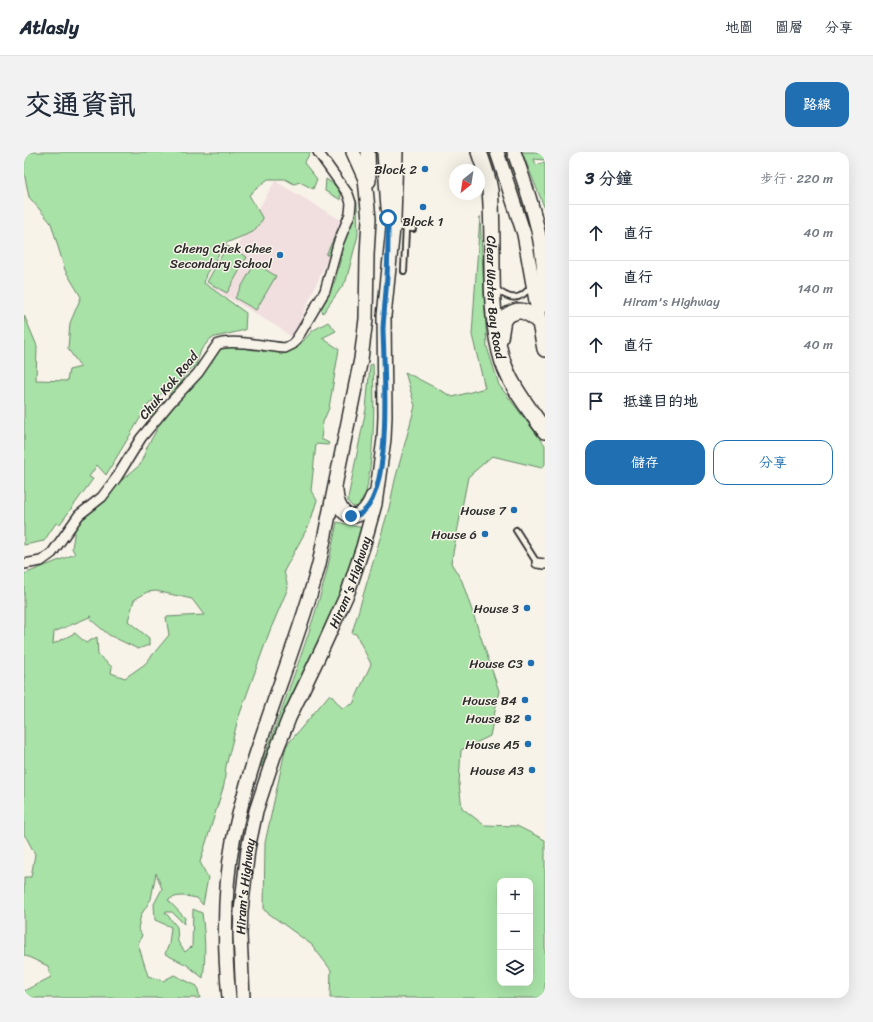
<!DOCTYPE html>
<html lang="zh-TW">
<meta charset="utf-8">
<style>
:root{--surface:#fff;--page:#f2f2f3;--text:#1f2937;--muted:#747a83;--line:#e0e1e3;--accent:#1f6fb2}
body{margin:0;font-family:Sriracha,"LXGW WenKai TC",sans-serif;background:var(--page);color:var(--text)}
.controls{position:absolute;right:12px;bottom:12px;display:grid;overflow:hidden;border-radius:8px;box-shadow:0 4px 16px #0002}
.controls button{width:36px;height:36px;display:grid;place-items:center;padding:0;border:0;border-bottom:1px solid var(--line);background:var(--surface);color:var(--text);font:20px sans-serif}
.compass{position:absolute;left:425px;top:12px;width:36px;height:36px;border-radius:50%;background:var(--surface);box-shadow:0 4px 16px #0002;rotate:210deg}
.stop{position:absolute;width:12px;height:12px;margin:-9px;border:3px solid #1f6fb2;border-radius:50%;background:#fff}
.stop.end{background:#1f6fb2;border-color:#fff;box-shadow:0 1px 4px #0008}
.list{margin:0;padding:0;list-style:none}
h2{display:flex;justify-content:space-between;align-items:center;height:52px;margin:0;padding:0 16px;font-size:17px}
h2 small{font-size:13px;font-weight:400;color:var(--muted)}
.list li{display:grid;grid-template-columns:26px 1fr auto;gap:12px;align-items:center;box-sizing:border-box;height:56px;padding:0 16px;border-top:1px solid var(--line)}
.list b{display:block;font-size:15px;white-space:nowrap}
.list p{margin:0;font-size:13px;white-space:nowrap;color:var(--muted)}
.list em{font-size:13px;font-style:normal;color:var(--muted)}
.actions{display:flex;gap:8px;padding:12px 16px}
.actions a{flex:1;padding:9px 0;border:1px solid var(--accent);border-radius:12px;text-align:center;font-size:14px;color:var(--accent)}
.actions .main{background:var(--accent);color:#fff}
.icon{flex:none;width:22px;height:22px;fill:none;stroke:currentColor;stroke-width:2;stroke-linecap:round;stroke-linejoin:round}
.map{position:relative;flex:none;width:521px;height:846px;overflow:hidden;border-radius:12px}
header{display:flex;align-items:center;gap:24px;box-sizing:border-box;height:56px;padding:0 20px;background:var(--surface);border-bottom:1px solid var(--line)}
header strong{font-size:19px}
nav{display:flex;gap:22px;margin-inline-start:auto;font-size:14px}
.intro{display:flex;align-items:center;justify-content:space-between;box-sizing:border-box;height:96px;padding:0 24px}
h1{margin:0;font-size:28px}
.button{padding:10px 18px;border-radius:12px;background:var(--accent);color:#fff;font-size:14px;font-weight:700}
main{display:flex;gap:24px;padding:0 24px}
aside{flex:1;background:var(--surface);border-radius:12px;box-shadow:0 4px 16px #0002}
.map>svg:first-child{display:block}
.built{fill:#f1dfe0}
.green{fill:#a8e2a7;stroke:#6a8669;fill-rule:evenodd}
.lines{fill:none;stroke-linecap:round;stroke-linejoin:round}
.service-casing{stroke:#2b2b2b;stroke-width:8}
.minor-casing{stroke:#2b2b2b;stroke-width:12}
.secondary-casing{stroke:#2b2b2b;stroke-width:16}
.primary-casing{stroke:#2b2b2b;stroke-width:18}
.service{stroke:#f7f3e8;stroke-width:4.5}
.minor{stroke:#f7f3e8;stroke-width:9}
.secondary{stroke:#f7f3e8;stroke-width:13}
.primary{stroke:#f7f3e8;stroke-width:15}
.route{stroke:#1f6fb2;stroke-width:5}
.poi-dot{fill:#1f6fb2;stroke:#f7f3e8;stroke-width:1.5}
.labels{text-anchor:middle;stroke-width:3;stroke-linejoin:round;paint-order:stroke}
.poi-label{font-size:13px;fill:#2b2b2b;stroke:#f7f3e8;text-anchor:end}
.street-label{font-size:13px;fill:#2b2b2b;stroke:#f7f3e8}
</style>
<header>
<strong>Atlasly</strong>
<nav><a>地圖</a><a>圖層</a><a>分享</a></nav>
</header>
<div class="intro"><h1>交通資訊</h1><a class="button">路線</a></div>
<main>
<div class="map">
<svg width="521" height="846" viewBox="0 0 521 846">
<rect width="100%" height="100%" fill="#f7f3e8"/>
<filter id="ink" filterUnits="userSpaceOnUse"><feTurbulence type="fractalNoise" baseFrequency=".025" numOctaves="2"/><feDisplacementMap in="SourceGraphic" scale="8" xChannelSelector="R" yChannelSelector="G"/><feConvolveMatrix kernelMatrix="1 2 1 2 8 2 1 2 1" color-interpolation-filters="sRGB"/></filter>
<g filter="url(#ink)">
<path class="built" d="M251,29L320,70L268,186L257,177L188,136Z"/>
<path class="green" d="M4,0H287L280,11L293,27L289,37L276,30L270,32L261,27H244L225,43L239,67L229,80L202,91L182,122L180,131L222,161L221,178L187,186L177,198L172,213L124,253L82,323L73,313L65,325L69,327L36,372L32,371L20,389L0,393V163L13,194L12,228L43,229L45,218L57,215L44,197L46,171L57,145L41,118L27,71L5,45L0,20V6Z
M498,0H521V8L510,7L512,13L521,10V57Z
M302,27L314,35L317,48L301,39Z
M332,48L333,51L334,83L322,129L299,161L297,156L311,129L318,102L302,103L314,77L321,82L329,63Z
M456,64L463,195L475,233L521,293V312L518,316L468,304L444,325L427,411L438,429L475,539L466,584L437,598L435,632L438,656L460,673L493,674L521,688V846H306L307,818L288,793L240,758L241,691L262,594L306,542L318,556L329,552L347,512L332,482L328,481L365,356L371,328L391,254L381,220L429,245L461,236L448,183ZM476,729H506V831H476Z
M203,94L223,105L203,141L183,130Z
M231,111L252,124L232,158L211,146Z
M304,170L312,179L298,186L315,197L305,256L299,270L297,287L305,291L304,293L292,292L287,339L293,348L286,371L260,419L264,436L245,481L214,567L202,614L200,633L176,710L184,726L179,753L173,746C162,744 154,742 144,748L161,766L160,772L148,760H141L153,775L154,790L161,800L167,795L168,796L169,757L178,761C181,783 182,804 179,826L163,813L141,802L145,792L147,775L131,768L130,752L138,737L132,721L127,747L117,763L114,776L118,783L114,792L124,824L139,829L150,823L173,834L176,846H0V839L27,825L24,814L0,803V725H7L11,702L2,685L0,683V525L1,524L0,523V422L51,402L48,396L54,359L72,357L93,332L116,313L124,293L135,274L127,262L144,246L149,234L169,219H173L207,186L231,189L239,200L252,189L256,203L273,196L288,179ZM132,439L168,447L180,463L142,465L145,483L121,512L101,526L87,521L88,515L74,503L73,485L62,491L51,481L29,492L30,480L68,464L66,467L85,483L114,497L125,493V486L104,469L110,448L123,440Z
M349,212C351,261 350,304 340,351L337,354L329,355L324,350V346L342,257L346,213Z
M313,370L339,376L323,430L240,616L237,615C257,557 280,500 297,441C304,418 308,394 313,370Z"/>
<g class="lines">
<g class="service-casing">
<path id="service" d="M371,75L389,77
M380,119L382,76
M471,136C485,148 496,150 507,134
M492,378L513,411"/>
</g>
<g class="minor-casing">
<path id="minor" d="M513,411L521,412
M0,412L17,409L28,401L55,363L78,345L93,325L117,286L146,251L174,221L193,193C205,186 246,195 261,196L269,192L277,180L301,139L314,92L326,62L327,51L324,42L294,0"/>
</g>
<g class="secondary-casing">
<g id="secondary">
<path d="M344,0L345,29"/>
<path d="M360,0L364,56"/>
<path d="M473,0L500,82L516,171"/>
<path d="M490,0C504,40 519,83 520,126C520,135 518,145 518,154"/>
<path d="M312,339C314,368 337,374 348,345"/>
<path d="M205,846C200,794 199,741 209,689C228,594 270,506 295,412L337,207L342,167L343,103L345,67L341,27L329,0"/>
<path id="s1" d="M219,846L216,783L217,759L224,697L232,659L250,604L265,566L300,493L324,440L339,395L351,352L360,287L361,264L360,164L370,67L372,0"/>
</g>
</g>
<g class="primary-casing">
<g id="primary">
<path id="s2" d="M455,0C459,12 464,25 466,38C471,92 463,147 476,200C483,230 503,254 521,279"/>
<path d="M476,186L479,167C494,154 503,158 516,171L521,197"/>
</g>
</g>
<use href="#service" class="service"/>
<use href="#minor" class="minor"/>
<use href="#secondary" class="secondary"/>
<use href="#primary" class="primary"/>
</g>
</g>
<g class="lines" filter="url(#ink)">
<path class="route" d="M327,364C373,365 359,206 359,176C360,159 362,142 363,124C364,105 364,86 364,66"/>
</g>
<g class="poi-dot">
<circle cx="401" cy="17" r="4"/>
<circle cx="399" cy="55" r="4"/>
<circle cx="256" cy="103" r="4"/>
<circle cx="490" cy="358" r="4"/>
<circle cx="461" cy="382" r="4"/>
<circle cx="503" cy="456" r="4"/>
<circle cx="507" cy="511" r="4"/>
<circle cx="501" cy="548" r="4"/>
<circle cx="504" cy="566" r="4"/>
<circle cx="504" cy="592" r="4"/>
<circle cx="508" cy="618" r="4"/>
</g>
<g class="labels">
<g class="poi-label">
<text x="393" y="22">Block 2</text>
<text x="399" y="74" text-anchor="middle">Block 1</text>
<text x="248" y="101">Cheng Chek Chee<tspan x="248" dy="15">Secondary School</tspan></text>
<text x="482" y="363">House 7</text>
<text x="453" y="387">House 6</text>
<text x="495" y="461">House 3</text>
<text x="499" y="516">House C3</text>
<text x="493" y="553">House B4</text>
<text x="496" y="571">House B2</text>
<text x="496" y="597">House A5</text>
<text x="500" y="623">House A3</text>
</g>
<g class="street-label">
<text dy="5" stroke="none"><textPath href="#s2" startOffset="147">Clear Water Bay Road</textPath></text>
<text transform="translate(144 233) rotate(-50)" y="5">Chuk Kok Road</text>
<text dy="5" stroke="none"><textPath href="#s1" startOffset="436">Hiram's Highway</textPath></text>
<text dy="5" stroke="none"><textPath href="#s1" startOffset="112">Hiram's Highway</textPath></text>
</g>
</g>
</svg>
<div class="controls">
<button>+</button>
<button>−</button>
<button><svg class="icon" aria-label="layers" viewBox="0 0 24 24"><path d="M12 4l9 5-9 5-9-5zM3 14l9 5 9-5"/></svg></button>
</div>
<svg class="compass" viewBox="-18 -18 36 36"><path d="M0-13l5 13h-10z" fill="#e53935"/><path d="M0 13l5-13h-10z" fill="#747a83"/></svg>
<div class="stop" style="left:364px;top:66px"></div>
<div class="stop end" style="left:327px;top:364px"></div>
</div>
<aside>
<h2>3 分鐘<small>步行 · 220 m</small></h2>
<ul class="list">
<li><svg class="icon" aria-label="ahead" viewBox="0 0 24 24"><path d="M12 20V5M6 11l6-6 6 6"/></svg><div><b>直行</b></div><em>40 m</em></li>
<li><svg class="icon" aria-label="ahead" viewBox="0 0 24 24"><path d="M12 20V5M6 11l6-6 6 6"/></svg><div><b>直行</b><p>Hiram's Highway</p></div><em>140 m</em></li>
<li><svg class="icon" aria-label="ahead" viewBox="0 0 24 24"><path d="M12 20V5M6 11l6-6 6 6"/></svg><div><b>直行</b></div><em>40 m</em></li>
<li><svg class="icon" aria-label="arrive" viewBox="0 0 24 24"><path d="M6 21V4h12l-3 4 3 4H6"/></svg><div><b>抵達目的地</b></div></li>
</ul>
<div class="actions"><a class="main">儲存</a><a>分享</a></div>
</aside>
</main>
